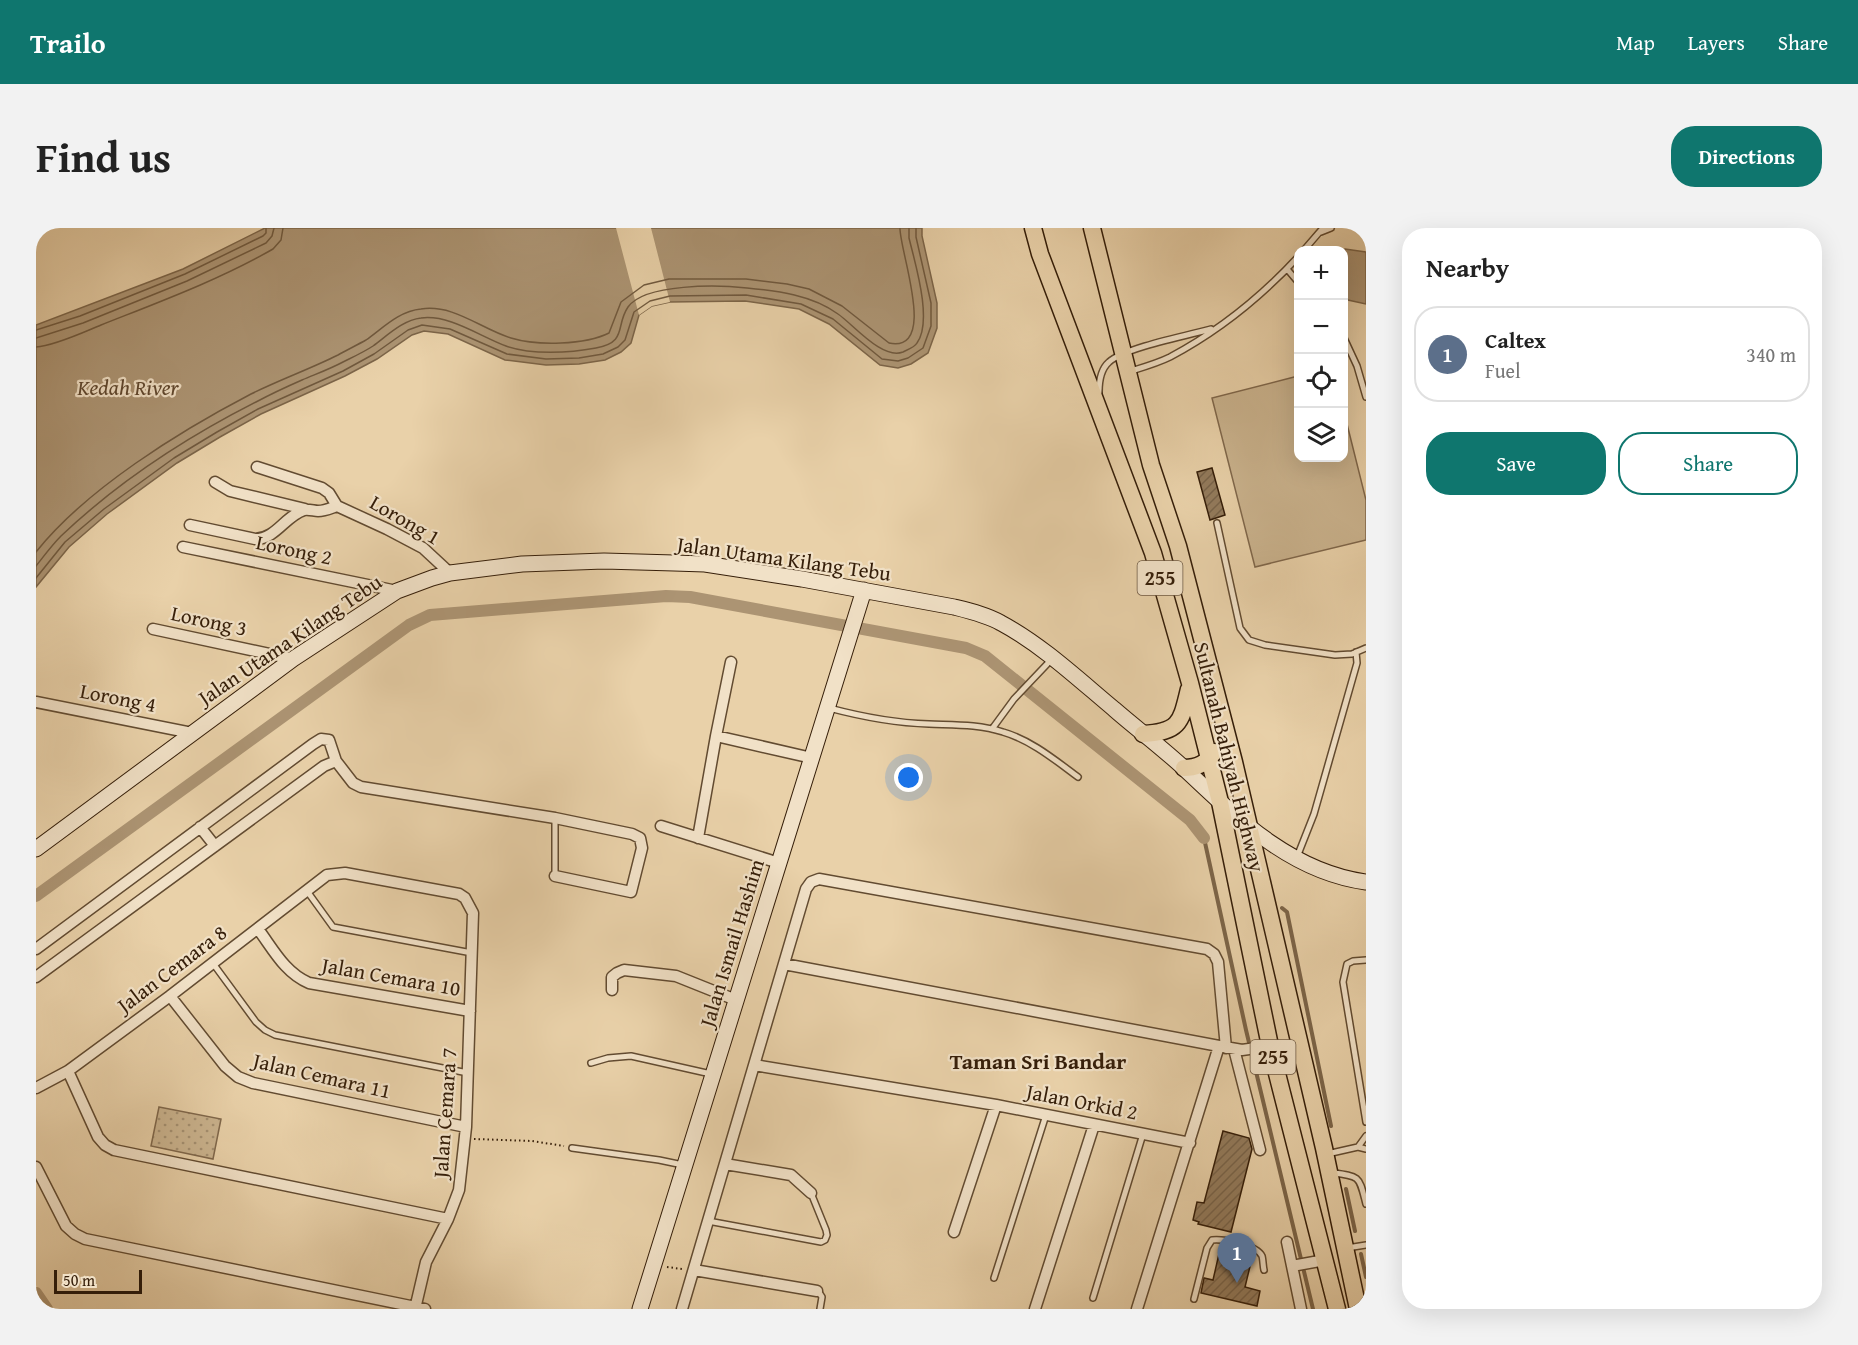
<!DOCTYPE html>
<meta charset="utf-8">
<style>
:root{--surface:#fff;--page:#f2f2f2;--text:#222;--muted:#767676;--line:#e0e0e0;--accent:#0f766e}
body{margin:0;font-family:"Gentium Book Plus",serif;background:var(--page);color:var(--text)}
.controls{position:absolute;right:18px;top:18px;display:grid;overflow:hidden;border-radius:12px;box-shadow:0 6px 24px #0002}
.controls button{width:54px;height:54px;display:grid;place-items:center;padding:0;border:0;border-bottom:2px solid var(--line);background:var(--surface);color:var(--text);font:30px sans-serif}
.scale{position:absolute;left:18px;bottom:15px;width:88px;box-sizing:border-box;padding-left:6px;border:3px solid #351e09;border-top:0;font-size:16px;line-height:21px;white-space:nowrap;color:#351e09;-webkit-text-stroke:4px #f1e1c7;paint-order:stroke}
.you{position:absolute;left:873px;top:550px;width:21px;height:21px;margin:-15px;border:4px solid #fff;border-radius:50%;background:#1a73e8;box-shadow:0 0 0 9px #1a73e833}
.badge{display:grid;place-items:center;width:39px;height:39px;border-radius:50%;background:var(--accent);color:#fff;font-size:20px;font-weight:700}
.pin{position:absolute;translate:-50% -50px;filter:drop-shadow(0 2px 3px #0008)}
.pin::after{content:'';position:absolute;top:32px;width:21px;height:18px;background:inherit;clip-path:polygon(0 0,100% 0,50% 100%)}
.list{margin:0;padding:0;list-style:none}
h2{display:flex;justify-content:space-between;align-items:center;height:78px;margin:0;padding:0 24px;font-size:26px}
h2 small{font-size:20px;font-weight:400;color:var(--muted)}
.list li{display:grid;grid-template-columns:39px 1fr auto;gap:18px;align-items:center;box-sizing:border-box;height:96px;margin:0 12px 12px;padding:0 12px;border:2px solid var(--line);border-radius:24px}
.list b{display:block;font-size:22px;white-space:nowrap}
.list p{margin:0;font-size:20px;white-space:nowrap;color:var(--muted)}
.list em{font-size:20px;font-style:normal;color:var(--muted)}
.actions{display:flex;gap:12px;padding:18px 24px}
.actions a{flex:1;padding:14px 0;border:2px solid var(--accent);border-radius:24px;text-align:center;font-size:21px;color:var(--accent)}
.actions .main{background:var(--accent);color:#fff}
.icon{flex:none;width:33px;height:33px;fill:none;stroke:currentColor;stroke-width:2;stroke-linecap:round;stroke-linejoin:round}
.map{position:relative;flex:none;width:1330px;height:1081px;overflow:hidden;border-radius:24px}
header{display:flex;align-items:center;gap:36px;box-sizing:border-box;height:84px;padding:0 30px;background:var(--accent);color:#fff}
header strong{font-size:28px}
nav{display:flex;gap:33px;margin-inline-start:auto;font-size:21px}
.intro{display:flex;align-items:center;justify-content:space-between;box-sizing:border-box;height:144px;padding:0 36px}
h1{margin:0;font-size:42px}
.button{padding:15px 27px;border-radius:24px;background:var(--accent);color:#fff;font-size:21px;font-weight:700}
main{display:flex;gap:36px;padding:0 36px}
aside{flex:1;background:var(--surface);border-radius:24px;box-shadow:0 6px 24px #0002}
.map>svg:first-child{display:block}
.park{fill:url(#park-dots);stroke:#80684c;stroke-width:1.5}
.pitch{fill:#cab38e;stroke:#80684c;stroke-width:1.5}
.water{fill:#ac9473;stroke:#7c6549;stroke-width:1.5}
.pier{fill:#e9d1a9}
.lines{fill:none;stroke-linecap:round;stroke-linejoin:round}
.shore{stroke:#70593e;stroke-width:1.5}
.stream{stroke:#7c6549;stroke-width:4}
.canal{stroke:#ac9473;stroke-width:12}
.building{fill:url(#building-hatch);stroke:#351e09;stroke-width:1.5}
.lane-casing{stroke:#624b31;stroke-width:8}
.street-casing{stroke:#624b31;stroke-width:13}
.secondary-casing{stroke:#351e09;stroke-width:17}
.primary-casing{stroke:#351e09;stroke-width:19}
.path{stroke:#351e09;stroke-width:2;stroke-dasharray:1.5 3;stroke-linecap:butt}
.lane{stroke:#f1e1c7;stroke-width:5}
.street{stroke:#f1e1c7;stroke-width:10}
.secondary{stroke:#f1e1c7;stroke-width:15}
.primary{stroke:#e9d1a9;stroke-width:16}
.labels{text-anchor:middle;stroke-width:4.5;stroke-linejoin:round;paint-order:stroke}
.shield{fill:#f1e1c7;stroke:#6d5842;stroke-width:1.5}
.shield-label{font-size:20px;font-weight:bold;fill:#351e09}
.street-label{font-size:21px;fill:#351e09;stroke:#f1e1c7}
.water-label{font-size:22px;font-style:italic;fill:#5f472e;stroke:#f1e1c7}
.neighbourhood-label{font-size:22px;font-weight:bold;fill:#351e09;stroke:#f1e1c7}
</style>
<header>
<strong>Trailo</strong>
<nav><a>Map</a><a>Layers</a><a>Share</a></nav>
</header>
<div class="intro"><h1>Find us</h1><a class="button">Directions</a></div>
<main>
<div class="map">
<svg width="1330" height="1081" viewBox="0 0 1330 1081">
<defs>
<pattern id="park-dots" width="8" height="8" patternUnits="userSpaceOnUse" patternTransform="scale(1.5)"><rect width="8" height="8" fill="#cab38e"/><path d="M2 2h.1M6 6h.1" fill="none" stroke="#a59172" stroke-width="1.8" stroke-linecap="round"/></pattern>
<pattern id="building-hatch" width="6" height="6" patternUnits="userSpaceOnUse" patternTransform="scale(1.5)"><rect width="6" height="6" fill="#937b5c"/><path d="M-1 1l2-2M0 6l6-6M5 7l2-2" fill="none" stroke="#79644a"/></pattern>
</defs>
<rect width="100%" height="100%" fill="#e9d1a9"/>
<filter id="stains"><feTurbulence type="fractalNoise" baseFrequency=".00333" numOctaves="4"/><feColorMatrix values="0 0 0 0 .2 0 0 0 0 .09 0 0 0 0 .02 0 0 0 .5 -.17"/></filter>
<radialGradient id="worn" r=".72"><stop offset=".6" stop-color="#630" stop-opacity="0"/><stop offset="1" stop-color="#630" stop-opacity=".3"/></radialGradient>
<path class="park" d="M123,879L185,891L177,931L115,918Z"/>
<path class="pitch" d="M1262,148V230H1308V184L1330,272V312L1219,339L1176,170Z"/>
<path class="water" d="M229,0H886V8L901,75V100L892,125L875,136L862,140L844,137L793,96L763,81L709,73L634,74L616,78L603,87L595,115L585,124L569,132L543,136L510,137L469,132L412,106L388,103L376,107L341,131L309,148L225,186L184,209L141,235L71,286L33,319L0,359V97L147,41Z
M1309,21L1330,24V76L1312,72L1308,67L1307,22Z"/>
<path class="pier" d="M580,0H615L634,74L616,78L603,87Z"/>
<g class="lines">
<path class="shore" d="M0,102L44,88L149,46L227,8L230,5V0
M0,110L47,95L151,53L230,15L236,8L238,0
M0,119C18,118 48,104 65,97C123,74 183,52 237,21L245,12L247,0
M0,324C50,261 144,203 215,166C243,152 274,141 302,127C311,122 321,117 330,112C347,100 363,83 385,81C418,76 445,101 475,110C501,118 549,117 573,105L585,74L608,57L633,51H710L751,56L773,61L806,78L853,115C903,125 863,22 864,0
M0,338C8,328 16,317 25,308C82,254 151,209 220,174C235,166 250,159 266,152C280,146 294,141 307,134C317,129 328,124 337,118C352,107 367,92 385,90C413,86 445,109 470,118C495,127 534,125 560,120C592,114 579,98 592,79C609,55 683,57 711,60C742,63 776,67 802,86C818,97 846,132 867,124C871,122 879,119 881,115C897,93 879,35 873,10V0
M0,350L29,314L68,281L138,230L181,204L222,181L307,143L338,126L372,102L386,97L414,101L471,126L510,131L543,130L567,126L582,119L589,112L598,84L614,73L634,68L710,67L765,76L797,91L846,131L862,133L872,130L887,120L895,98V75L880,9V0"/>
<path class="stream" d="M1168,610L1210,802L1277,1081
M1246,680L1251,684L1295,898
M1310,961L1319,1003
M1325,1026L1330,1049"/>
<path class="canal" d="M0,668L373,397L394,387L630,368L654,369L930,420L949,428L1154,592L1168,610
M0,1065L11,1081"/>
</g>
<path class="building" d="M1176,240L1189,287L1174,292L1161,244Z
M1187,903L1213,910L1216,921L1195,1004L1162,996L1163,994L1157,992L1161,974L1168,975Z
M1185,1017L1202,1020L1217,1026L1209,1059L1224,1063L1221,1078L1165,1065L1168,1050L1177,1052Z"/>
<g class="lines">
<g class="lane-casing">
<path id="lane" d="M1285,4L1295,0
M1268,22L1287,0
M1251,41L1262,54
M1308,110L1321,138L1330,169
M1095,143C1108,139 1122,135 1134,129C1183,103 1225,69 1262,29
M1063,164C1063,153 1065,141 1073,134C1088,120 1153,107 1175,101
M1181,295L1204,400L1213,412L1229,417L1299,427L1316,426L1330,420
M793,480C827,489 858,495 893,496C918,497 943,496 967,504C995,512 1019,532 1042,549
M956,501L978,471L1015,432
M519,590V648
M1261,629L1278,586L1321,435L1320,424
M271,663L297,699L436,725
M1330,732L1317,733L1311,736L1307,754L1330,894
M176,734L220,794L229,802L239,807L432,845
M555,835L572,830L595,828L675,846
M1322,919L1330,908
M536,920L623,932L647,937
M1291,926L1322,919L1330,921
M1297,945C1325,948 1323,949 1330,976
M672,993L785,1014L789,1012L791,1007L790,1002L775,965
M1311,1020L1330,1017
M958,1050L1010,887
M782,1063L786,1069L784,1081
M1057,1070L1107,906
M1158,1071L1171,1020L1176,1012C1187,1011 1220,1016 1226,1028C1227,1031 1227,1038 1228,1042"/>
</g>
<g class="street-casing">
<path id="street" d="M221,239L286,260L293,265L301,278L351,301L387,320L414,345
M179,254L194,263L269,281
M154,297L219,311C240,311 249,288 268,282C273,281 278,283 282,283C289,283 295,280 301,278
M147,319L361,363
M117,401L257,431
M0,474L156,505
M680,508L776,530
M625,598L743,635
M164,599L179,618
M662,610L680,508L695,434
M222,701C237,721 249,745 273,755L434,783
M0,721L277,516L285,511L293,512L300,533
M748,736L1183,818L1206,822L1234,818
M0,749L288,538L300,533L317,555L325,559L519,590L596,606L604,610L606,620L595,664L519,648
M576,762V749L581,745L588,742L640,748L700,772
M134,768L189,838L202,849L217,855L430,899
M1198,821L1224,922
M718,837L960,877L1154,915
M32,843L62,909L69,917L78,922L412,991
M0,860L32,843L134,768L291,647L309,645L423,666L429,670L437,685L430,899L423,962L412,991L390,1034L379,1081
M689,936L755,947L775,965
M0,939L30,998L39,1006L49,1011L389,1081
M918,1004L960,877
M1251,1014L1265,1081
M1256,1038L1289,1032
M658,1042L781,1063
M646,1081L770,661L775,654L783,651L1171,721L1178,726L1182,734L1190,820
M999,1081L1058,897
M1101,1081L1183,818"/>
</g>
<g class="secondary-casing">
<path id="secondary" d="M0,621L257,431L361,363L396,350L414,345L486,336L568,333L638,335L669,336L766,351L918,379C934,383 951,387 965,395C1006,417 1042,451 1078,481C1102,502 1128,521 1151,543C1203,592 1256,644 1330,654
M604,1081L828,362"/>
</g>
<g class="primary-casing">
<path id="primary" d="M997,0L1004,26L1117,325L1154,455L1184,574L1234,818L1301,1081
M1056,0L1115,237L1142,318L1198,534L1288,920L1322,1081
M1107,506C1145,504 1145,493 1153,461
M1148,540C1162,540 1171,535 1178,524"/>
</g>
<path class="path" d="M438,911L496,913L528,918
M631,1039L646,1041"/>
<use href="#lane" class="lane"/>
<use href="#street" class="street"/>
<use href="#secondary" class="secondary"/>
<use href="#primary" class="primary"/>
</g>
<g class="labels">
<g class="shield">
<rect x="1101.5" y="333" width="45" height="34" rx="4.5"/>
<rect x="1214.5" y="812" width="45" height="34" rx="4.5"/>
</g>
<g class="shield-label">
<text x="1124" y="357">255</text>
<text x="1237" y="836">255</text>
</g>
<g class="street-label">
<text transform="translate(369 292) rotate(30)" y="7">Lorong 1</text>
<text transform="translate(258 322) rotate(12)" y="7">Lorong 2</text>
<text transform="translate(748 331) rotate(8)" y="7">Jalan Utama Kilang Tebu</text>
<text transform="translate(173 393) rotate(12)" y="7">Lorong 3</text>
<text transform="translate(254 412) rotate(-34)" y="7">Jalan Utama Kilang Tebu</text>
<text transform="translate(82 470) rotate(11)" y="7">Lorong 4</text>
<text transform="translate(1193 529) rotate(76)" y="7">Sultanah Bahiyah Highway</text>
<text transform="translate(696 715) rotate(-73)" y="7">Jalan Ismail Hashim</text>
<text transform="translate(136 741) rotate(-37)" y="7">Jalan Cemara 8</text>
<text transform="translate(355 749) rotate(10)" y="7">Jalan Cemara 10</text>
<text transform="translate(286 848) rotate(13)" y="7">Jalan Cemara 11</text>
<text transform="translate(1046 874) rotate(11)" y="7">Jalan Orkid 2</text>
<text transform="translate(409 885) rotate(-86)" y="7">Jalan Cemara 7</text>
</g>
<g class="water-label">
<text x="92" y="167">Kedah River</text>
</g>
<g class="neighbourhood-label">
<text x="1002" y="841">Taman Sri Bandar</text>
</g>
</g>
<rect width="100%" height="100%" filter="url(#stains)"/>
<rect width="100%" height="100%" fill="url(#worn)"/>
</svg>
<div class="controls">
<button>+</button>
<button>−</button>
<button><svg class="icon" aria-label="locate" viewBox="0 0 24 24"><circle cx="12" cy="12" r="6"/><path d="M12 2v4M12 18v4M2 12h4M18 12h4"/></svg></button>
<button><svg class="icon" aria-label="layers" viewBox="0 0 24 24"><path d="M12 4l9 5-9 5-9-5zM3 14l9 5 9-5"/></svg></button>
</div>
<div class="scale">50 m</div>
<div class="you"></div>
<div class="pin badge" style="left:1201px;top:1055px;background:#5c6f8a">1</div>
</div>
<aside>
<h2>Nearby<small></small></h2>
<ul class="list">
<li><span class="badge" style="background:#5c6f8a">1</span><div><b>Caltex</b><p>Fuel</p></div><em>340 m</em></li>
</ul>
<div class="actions"><a class="main">Save</a><a>Share</a></div>
</aside>
</main>
